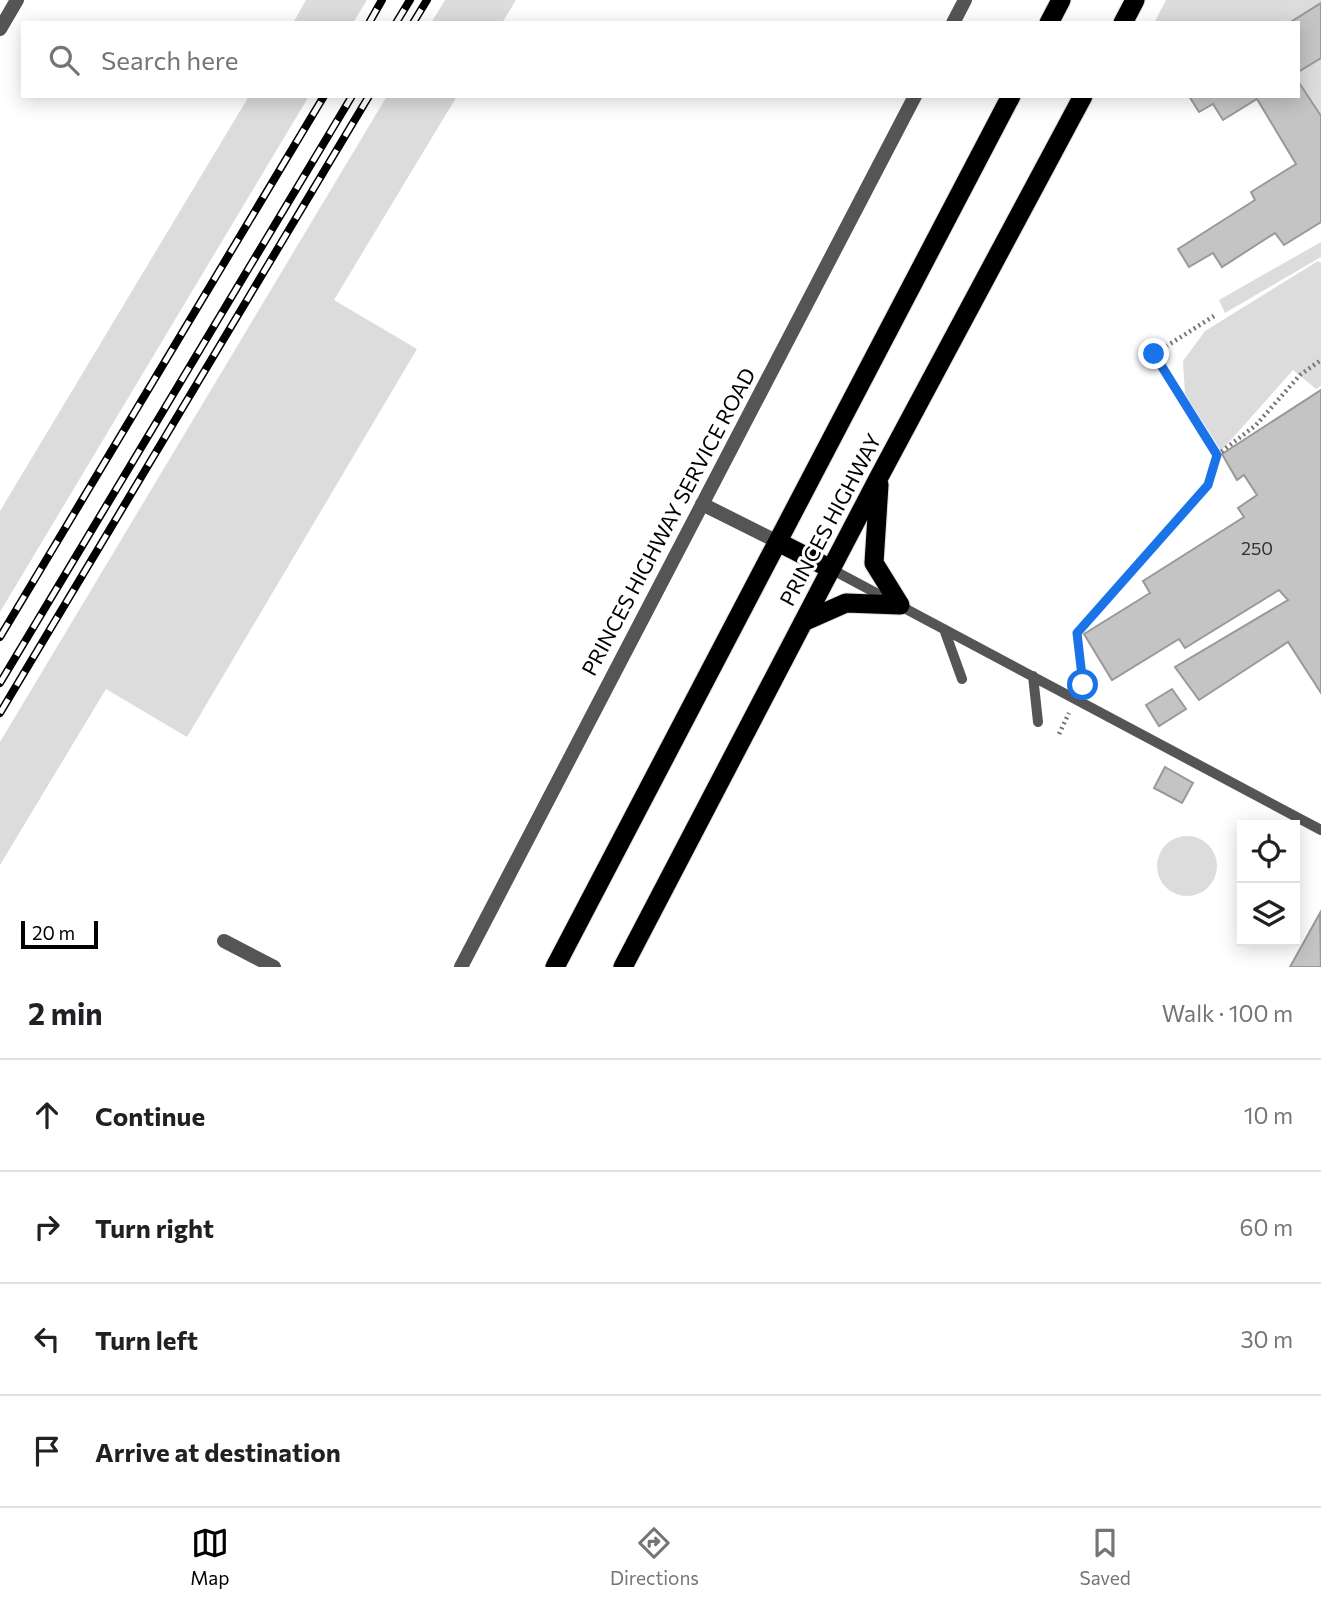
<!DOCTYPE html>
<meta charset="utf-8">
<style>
:root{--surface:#fff;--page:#f2f2f2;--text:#202124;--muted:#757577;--line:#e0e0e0;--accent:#000}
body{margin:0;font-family:Commissioner,sans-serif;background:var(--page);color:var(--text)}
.controls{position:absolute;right:21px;bottom:21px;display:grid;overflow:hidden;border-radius:0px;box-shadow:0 4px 18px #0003}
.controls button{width:63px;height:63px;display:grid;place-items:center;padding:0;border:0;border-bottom:2px solid var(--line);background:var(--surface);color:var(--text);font:35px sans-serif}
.scale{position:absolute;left:21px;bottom:18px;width:77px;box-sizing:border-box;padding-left:7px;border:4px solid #000;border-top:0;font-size:19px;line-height:24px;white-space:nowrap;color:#000;-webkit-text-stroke:5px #fff;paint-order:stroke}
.stop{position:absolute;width:21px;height:21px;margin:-16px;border:5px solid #1a73e8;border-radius:50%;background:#fff}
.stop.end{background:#1a73e8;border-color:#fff;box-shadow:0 2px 7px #0008}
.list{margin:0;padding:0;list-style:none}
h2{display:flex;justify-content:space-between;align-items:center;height:91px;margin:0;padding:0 28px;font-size:30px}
h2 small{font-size:23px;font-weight:400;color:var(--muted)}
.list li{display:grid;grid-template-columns:46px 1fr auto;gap:21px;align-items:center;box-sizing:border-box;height:112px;padding:0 28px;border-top:2px solid var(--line)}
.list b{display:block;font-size:26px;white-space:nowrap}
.list em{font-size:23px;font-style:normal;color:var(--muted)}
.icon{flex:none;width:38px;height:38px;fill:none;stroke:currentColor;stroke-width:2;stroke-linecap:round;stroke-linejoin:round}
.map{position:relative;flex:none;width:1321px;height:967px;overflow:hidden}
.search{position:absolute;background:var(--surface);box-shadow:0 4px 18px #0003;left:21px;right:21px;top:21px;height:77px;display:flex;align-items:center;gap:18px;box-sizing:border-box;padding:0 24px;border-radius:0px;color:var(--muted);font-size:26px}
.sheet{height:539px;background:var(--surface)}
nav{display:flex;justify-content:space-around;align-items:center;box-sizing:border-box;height:98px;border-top:2px solid var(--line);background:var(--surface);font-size:19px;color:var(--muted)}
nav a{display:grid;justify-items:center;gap:4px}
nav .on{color:var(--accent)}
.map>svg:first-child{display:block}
.green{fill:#dcdcdc}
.building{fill:#c4c4c4;stroke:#999;stroke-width:2}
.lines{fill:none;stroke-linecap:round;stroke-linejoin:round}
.trunk-casing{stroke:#dbdbdb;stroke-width:21}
.path{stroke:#777;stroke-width:4.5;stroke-dasharray:2 3.5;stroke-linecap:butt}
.service{stroke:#555;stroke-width:10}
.minor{stroke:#555;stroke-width:14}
.trunk{stroke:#000;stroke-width:19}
.rail-casing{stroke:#000;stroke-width:8}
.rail{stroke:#fff;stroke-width:5;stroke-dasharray:16;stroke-linecap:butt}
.route{stroke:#1a73e8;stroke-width:9}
.labels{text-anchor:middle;stroke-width:6;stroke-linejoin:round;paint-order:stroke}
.number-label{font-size:18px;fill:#313131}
.street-label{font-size:21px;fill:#000;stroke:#fff}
</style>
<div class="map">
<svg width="1321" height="967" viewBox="0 0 1321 967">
<rect width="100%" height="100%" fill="#fff"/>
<path class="green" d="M306,0H367L353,23H293Z
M445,0H516L502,23H431Z
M1166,0H1321V3L1289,23H1154Z
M1321,58V116L1298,81V72Z
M249,96H309L0,612V511Z
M387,96H457L334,300L417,349L187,737L106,689L0,865V742Z
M1321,242V257L1225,313L1219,300Z
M1318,261L1321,263V386L1316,389L1293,370L1221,451L1185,394L1183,361L1205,331Z
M1157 866a30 30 0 1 1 60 0a30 30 0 1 1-60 0Z"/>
<path class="building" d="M1321,3V58L1298,72V23H1289Z
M1298,81L1321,116V222L1284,245L1275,233L1222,267L1213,253L1189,267L1178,249L1255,200L1251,192L1296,164L1257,99L1223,120L1213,104L1199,112L1189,96H1298Z
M1321,390V693L1288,642L1199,700L1175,667L1288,600L1279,590L1185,648L1179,639L1112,680L1084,634L1150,593L1143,581L1244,517L1238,508L1257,495L1244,475L1237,480L1222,454Z
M1172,689L1186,709L1159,726L1146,705Z
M1165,767L1193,783L1182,803L1154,788Z
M1320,913L1321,967H1290Z"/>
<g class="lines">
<g class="trunk-casing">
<path id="trunk" d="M1049,23L1061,0
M1123,23L1135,0
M879,485L874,563L900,605
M778,542L831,569
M803,622L846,603L900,605
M555,967L1011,96
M623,967L879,477L1083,96"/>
</g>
<path class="path" d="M1217,455L1256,425L1300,375L1321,360
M1083,683L1077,633L1208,485L1217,455L1154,354L1214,316
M1059,734L1069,713"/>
<path class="service" d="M831,569L1321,830
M944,629L962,679
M1033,676L1038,722"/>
<path class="minor" d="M953,23L965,0
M0,29L17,0
M702,504L778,542
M224,941L274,967
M461,967L915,96"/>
<use href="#trunk" class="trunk"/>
<g class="rail-casing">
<path id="rail" d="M369,23L382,0
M396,23L410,0
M413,23L427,0
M0,637L324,96
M0,683L352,96
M0,713L369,96"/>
</g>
<use href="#rail" class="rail"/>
</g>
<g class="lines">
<path class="route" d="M1083,685L1077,633L1208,485L1217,455L1154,354"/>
</g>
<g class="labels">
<g class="number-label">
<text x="1257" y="555">250</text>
</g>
<g class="street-label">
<text transform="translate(831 520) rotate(-62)" y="7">PRINCES HIGHWAY</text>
<text transform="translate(669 522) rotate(-62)" y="7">PRINCES HIGHWAY SERVICE ROAD</text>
</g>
</g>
</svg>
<div class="controls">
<button><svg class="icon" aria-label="locate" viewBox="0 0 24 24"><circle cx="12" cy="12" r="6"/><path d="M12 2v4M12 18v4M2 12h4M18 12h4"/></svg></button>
<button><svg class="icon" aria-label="layers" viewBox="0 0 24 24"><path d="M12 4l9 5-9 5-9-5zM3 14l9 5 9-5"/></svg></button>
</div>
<div class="scale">20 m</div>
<div class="stop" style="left:1083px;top:685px"></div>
<div class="stop end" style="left:1154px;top:354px"></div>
<div class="search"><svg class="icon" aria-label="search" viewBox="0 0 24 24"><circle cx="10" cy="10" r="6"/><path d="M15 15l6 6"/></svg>Search here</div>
</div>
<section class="sheet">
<h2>2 min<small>Walk · 100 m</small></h2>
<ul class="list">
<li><svg class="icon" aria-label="ahead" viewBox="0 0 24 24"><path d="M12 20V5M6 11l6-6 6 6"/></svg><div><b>Continue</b></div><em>10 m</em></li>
<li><svg class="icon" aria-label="right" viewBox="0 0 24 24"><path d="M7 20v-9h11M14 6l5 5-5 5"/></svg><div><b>Turn right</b></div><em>60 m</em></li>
<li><svg class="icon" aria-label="left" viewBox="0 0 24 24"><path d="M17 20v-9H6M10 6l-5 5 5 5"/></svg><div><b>Turn left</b></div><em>30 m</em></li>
<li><svg class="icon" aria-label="arrive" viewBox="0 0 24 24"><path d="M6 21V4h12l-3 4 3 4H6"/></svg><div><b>Arrive at destination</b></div></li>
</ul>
</section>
<nav>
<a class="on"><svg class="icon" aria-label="map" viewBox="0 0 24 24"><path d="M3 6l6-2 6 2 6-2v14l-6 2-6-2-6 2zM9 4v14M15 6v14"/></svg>Map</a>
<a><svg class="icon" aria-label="directions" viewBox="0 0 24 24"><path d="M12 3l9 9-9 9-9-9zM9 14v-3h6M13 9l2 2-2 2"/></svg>Directions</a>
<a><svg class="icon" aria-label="saved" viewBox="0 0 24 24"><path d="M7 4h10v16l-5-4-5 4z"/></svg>Saved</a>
</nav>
